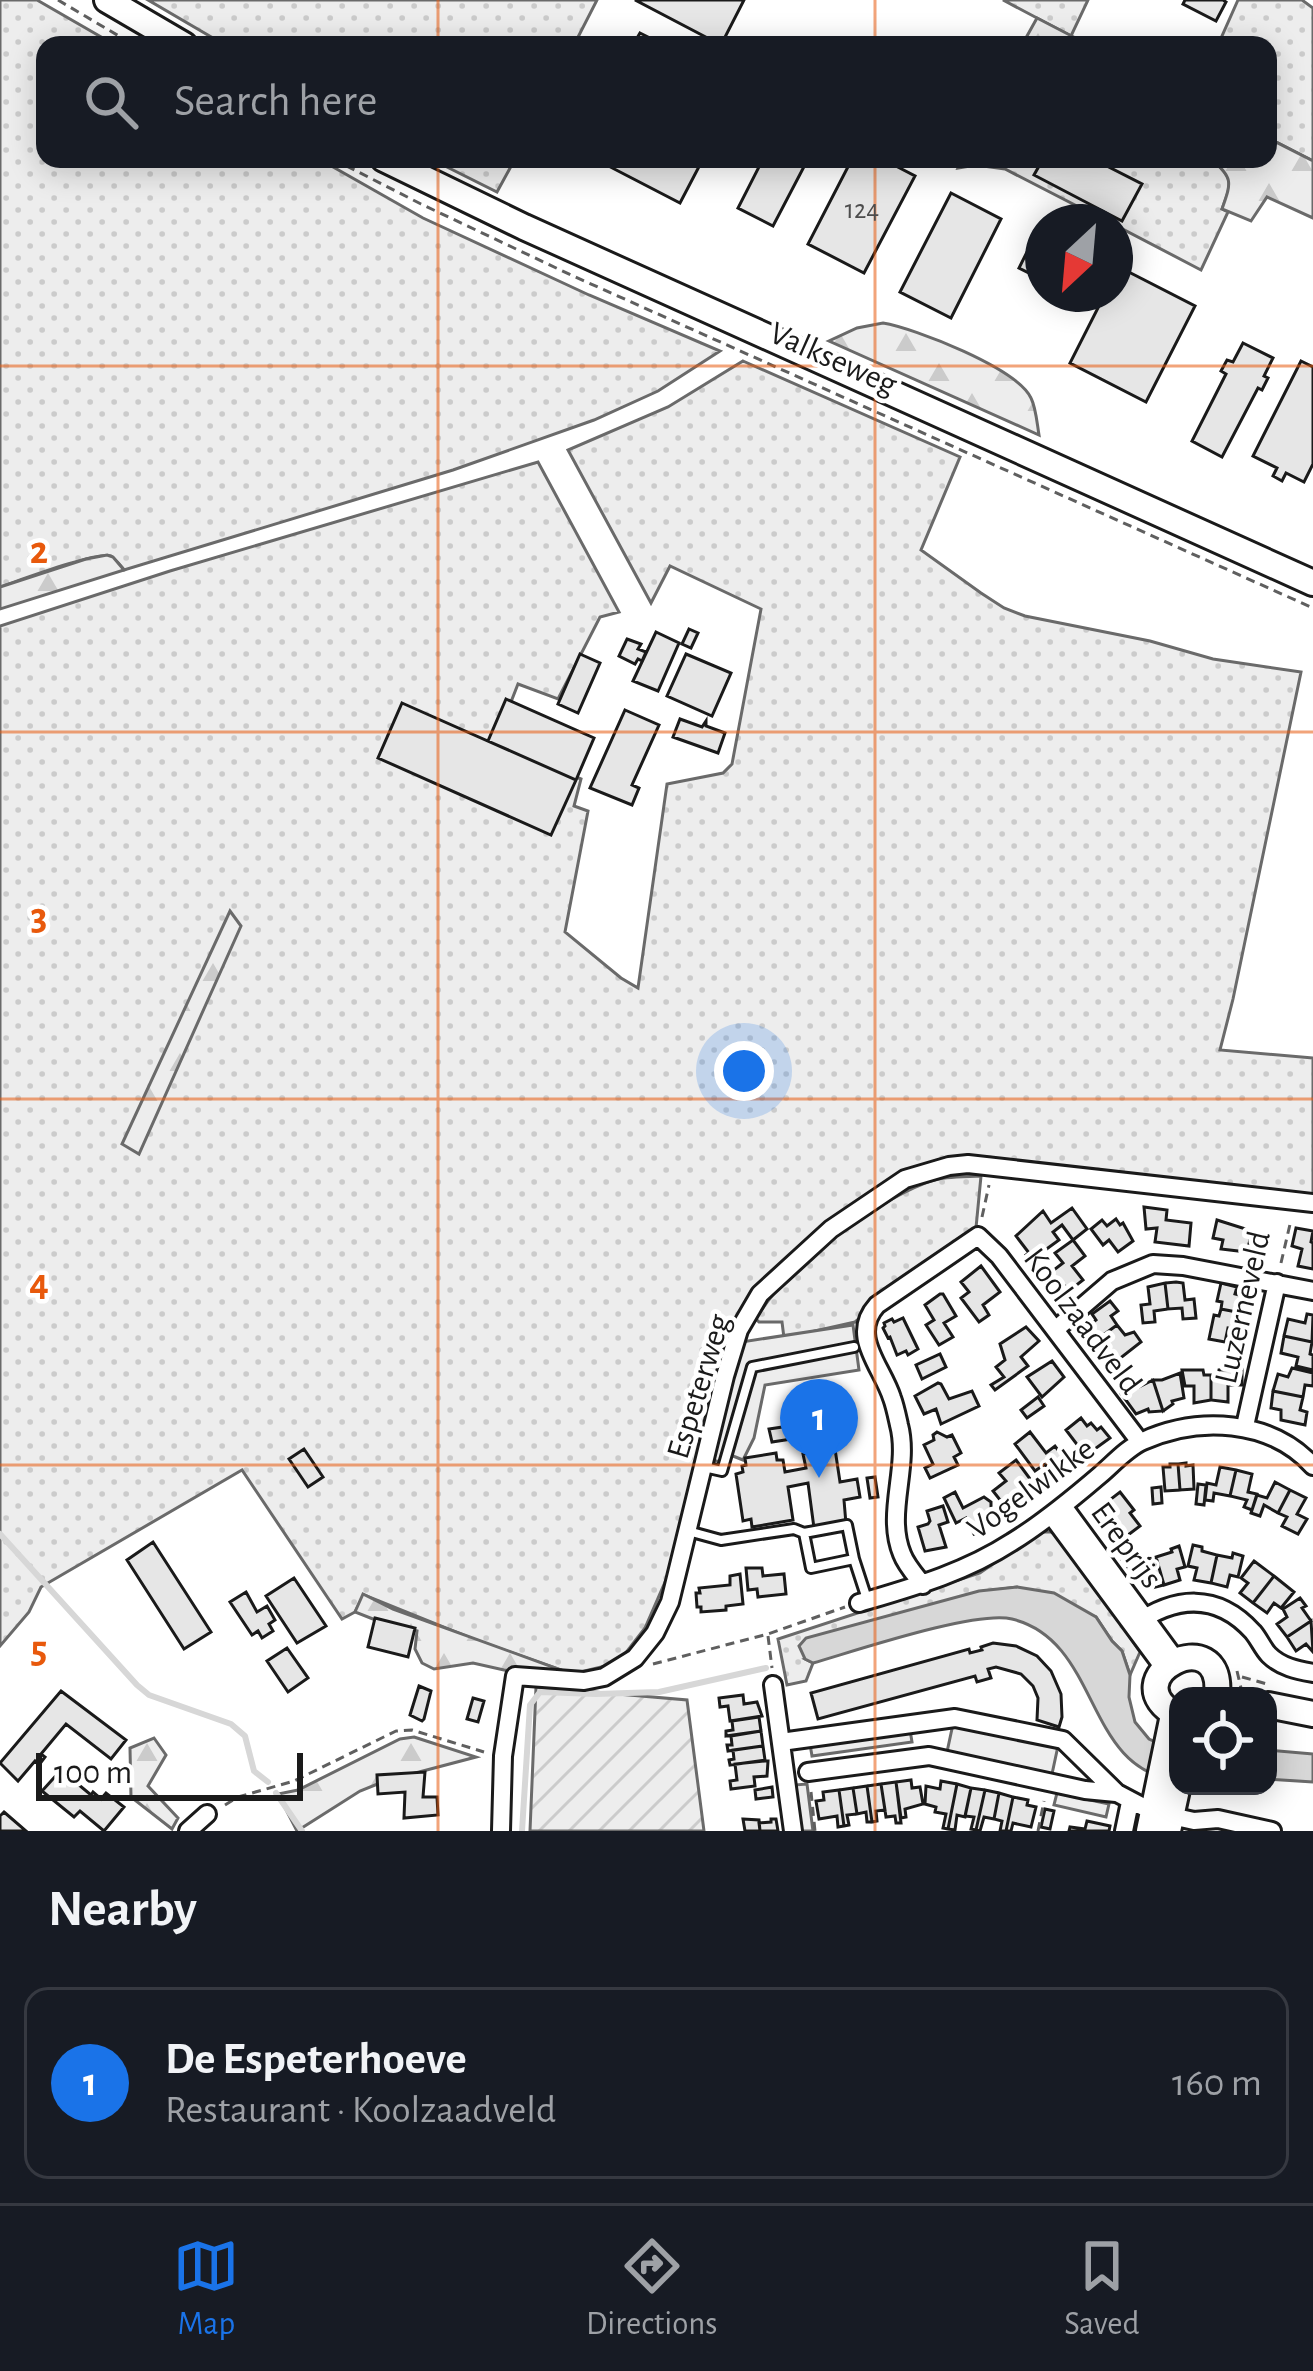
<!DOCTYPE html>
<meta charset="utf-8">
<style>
:root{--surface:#171b24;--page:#20242c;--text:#f1f3f6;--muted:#9ea1a6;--line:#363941;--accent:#1a73e8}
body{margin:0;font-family:"Alegreya Sans",sans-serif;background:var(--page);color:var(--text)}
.controls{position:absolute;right:36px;bottom:36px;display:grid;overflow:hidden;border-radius:24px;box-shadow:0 6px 30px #0003}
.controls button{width:108px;height:108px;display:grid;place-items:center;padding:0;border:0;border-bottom:3px solid var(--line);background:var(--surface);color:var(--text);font:60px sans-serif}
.compass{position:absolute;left:1025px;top:204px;width:108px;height:108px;border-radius:50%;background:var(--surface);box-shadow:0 6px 30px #0003;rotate:206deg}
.scale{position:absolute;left:36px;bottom:30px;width:267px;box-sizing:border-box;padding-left:12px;border:6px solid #1a1a1a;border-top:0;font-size:33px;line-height:42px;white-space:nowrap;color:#1a1a1a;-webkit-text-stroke:9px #fff;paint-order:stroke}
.you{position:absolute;left:744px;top:1071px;width:42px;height:42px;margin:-30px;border:9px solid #fff;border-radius:50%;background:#1a73e8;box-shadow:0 0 0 18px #1a73e833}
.badge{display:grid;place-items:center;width:78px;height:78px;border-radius:50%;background:var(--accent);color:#fff;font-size:39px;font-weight:700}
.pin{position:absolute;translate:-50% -99px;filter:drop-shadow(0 3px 6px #0008)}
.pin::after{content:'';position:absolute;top:63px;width:42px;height:36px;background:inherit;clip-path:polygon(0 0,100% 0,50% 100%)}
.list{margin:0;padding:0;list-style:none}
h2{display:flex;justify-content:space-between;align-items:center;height:156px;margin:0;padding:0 48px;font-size:51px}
h2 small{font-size:39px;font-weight:400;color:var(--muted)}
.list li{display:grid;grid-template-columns:78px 1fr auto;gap:36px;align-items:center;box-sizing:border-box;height:192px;margin:0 24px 24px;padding:0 24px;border:3px solid var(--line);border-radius:24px}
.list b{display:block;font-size:45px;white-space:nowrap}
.list p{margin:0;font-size:39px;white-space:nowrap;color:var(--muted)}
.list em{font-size:39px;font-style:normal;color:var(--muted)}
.icon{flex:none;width:66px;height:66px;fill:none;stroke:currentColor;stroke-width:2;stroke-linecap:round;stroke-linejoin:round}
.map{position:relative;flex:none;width:1313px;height:1831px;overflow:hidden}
.search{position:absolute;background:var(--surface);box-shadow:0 6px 30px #0003;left:36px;right:36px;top:36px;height:132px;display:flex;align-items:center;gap:30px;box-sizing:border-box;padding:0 42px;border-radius:24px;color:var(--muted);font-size:45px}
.sheet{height:372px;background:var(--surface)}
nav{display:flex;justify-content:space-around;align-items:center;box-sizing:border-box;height:168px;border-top:3px solid var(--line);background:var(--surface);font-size:33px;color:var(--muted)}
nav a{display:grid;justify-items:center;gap:6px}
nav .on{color:var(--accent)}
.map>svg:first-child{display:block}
.grass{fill:url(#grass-dots);stroke:#6a6a6a;stroke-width:3}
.forest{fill:url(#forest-firs);stroke:#6a6a6a;stroke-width:3}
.built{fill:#ededed;stroke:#6a6a6a;stroke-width:3}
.garden{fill:url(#garden-furrows);stroke:#6a6a6a;stroke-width:3}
.water{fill:#d7d7d7;stroke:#6a6a6a;stroke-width:3}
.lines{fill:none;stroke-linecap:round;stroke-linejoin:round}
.stream{stroke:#d7d7d7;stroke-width:6}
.building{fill:#e6e6e6;stroke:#1a1a1a;stroke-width:3}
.lane-casing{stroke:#1a1a1a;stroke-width:14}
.street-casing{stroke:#1a1a1a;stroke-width:22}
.secondary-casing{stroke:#1a1a1a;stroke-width:30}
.path{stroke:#5f5f5f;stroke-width:3;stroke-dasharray:9 6;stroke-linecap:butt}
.lane{stroke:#fff;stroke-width:8}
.street{stroke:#fff;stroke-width:16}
.secondary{stroke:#fff;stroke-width:24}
.grid{fill:none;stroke:#e8590c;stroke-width:3;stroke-opacity:0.55}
.labels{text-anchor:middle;stroke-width:9;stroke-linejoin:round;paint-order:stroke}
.number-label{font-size:27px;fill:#4d4d4d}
.street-label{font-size:33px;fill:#1a1a1a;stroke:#fff}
.grid-label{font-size:39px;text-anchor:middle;font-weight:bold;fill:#e8590c;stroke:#fff;stroke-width:9;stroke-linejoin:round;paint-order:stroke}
</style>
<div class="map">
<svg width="1313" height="1831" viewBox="0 0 1313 1831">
<defs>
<pattern id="grass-dots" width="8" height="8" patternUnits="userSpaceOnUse" patternTransform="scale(3)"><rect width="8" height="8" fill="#ededed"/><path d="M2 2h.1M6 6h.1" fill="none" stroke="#cbcbcb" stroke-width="1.8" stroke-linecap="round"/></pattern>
<pattern id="forest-firs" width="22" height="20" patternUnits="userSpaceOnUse" patternTransform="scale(3)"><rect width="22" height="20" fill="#ededed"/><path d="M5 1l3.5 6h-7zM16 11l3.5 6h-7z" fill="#cbcbcb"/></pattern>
<pattern id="garden-furrows" width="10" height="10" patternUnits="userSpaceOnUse" patternTransform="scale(3)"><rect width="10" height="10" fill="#ededed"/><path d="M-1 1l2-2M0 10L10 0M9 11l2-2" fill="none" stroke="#cbcbcb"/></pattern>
</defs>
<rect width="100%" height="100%" fill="#fff"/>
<path class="grass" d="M0,0H37L115,45H45V159H319L423,218L589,295L720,351L658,391L594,420L453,470L124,570C122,567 114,558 111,556C97,551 18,581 0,587Z
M148,0H597L574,45H225Z
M1003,0H1088L1071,36Z
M1238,0H1302L1313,8V161L1268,138V45H1218Z
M431,159H515L497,192Z
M962,159H1211C1234,177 1232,183 1222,209L1228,212L1201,270L1115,225V222H1108L1005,169L976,165L958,168Z
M743,361L960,457L921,550L981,593L1004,608L1025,616L1150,641L1213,659L1301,672L1233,999L1220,1050L1313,1058V1198L929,1166L753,1296L672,1566L645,1628L618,1663L572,1674L473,1639L364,1595L355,1612L342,1619L242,1470L41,1587L29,1612L0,1646V626L170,571L538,462L619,612L600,617L558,699L518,684L495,743L581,779L574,806L588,811L565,932L621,978L638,988L667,784L723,773L732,764L761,609L670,566L651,603L568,450L668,407Z
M981,1176L976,1228L870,1300L861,1317L855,1322L784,1338L782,1322H759L756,1319C784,1269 872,1204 925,1183C943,1176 962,1177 981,1176Z
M1039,1532H1051L1061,1538L1140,1652L1130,1675L1122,1651L1112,1641L1096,1617L1017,1587L979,1592L805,1659L813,1663L806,1681L787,1685L778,1639L980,1573Z"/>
<path class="forest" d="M1037,18L1089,45H1022Z
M1268,138L1313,161V218L1267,197L1251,221L1222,209C1231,183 1234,178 1211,159H1268Z
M883,323C914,328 1017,368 1031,398C1036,408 1037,423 1039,435L829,341L857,328Z
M107,555L113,557L124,570L0,609V587L86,559Z
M230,911L241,926L139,1154L122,1144Z
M363,1594L393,1609L572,1674L552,1675L504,1670L473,1663L434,1669L422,1663L415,1649L417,1631L378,1621L355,1612Z
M414,1737L476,1757L385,1781L360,1791L297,1831L278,1794L298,1790L400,1739Z
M154,1738L166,1755L148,1786L178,1818L172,1829L131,1797L130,1748Z"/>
<path class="built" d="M853,1325L859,1370L765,1385L754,1438L743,1460L733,1456L721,1462L707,1459L735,1343Z
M953,1724L1058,1746L1052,1774L947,1752Z
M910,1730L912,1742L812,1756L810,1744Z
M807,1784L813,1831H800L794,1785Z
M1057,1793L1109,1804L1106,1817L1054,1805Z"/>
<path class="garden" d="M536,1687L687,1700L704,1831H530Z"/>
<path class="water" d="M1017,1587L1054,1593L1096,1617L1112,1641L1122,1651L1130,1675L1129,1697L1135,1722L1149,1739L1178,1752V1780C1083,1771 1102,1641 1012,1619C976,1610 855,1651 813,1663L805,1659L799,1646L806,1638L979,1591Z
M1268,1750L1313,1754V1782L1268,1779Z"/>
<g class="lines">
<path class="stream" d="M0,1534L137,1685L149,1695L231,1724L245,1736L254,1771L268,1782
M276,1793L302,1831
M522,1831L530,1705L540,1692L596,1694L659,1692L766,1668"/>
</g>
<path class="building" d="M635,0H744L721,45Z
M1185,0H1223L1226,2L1216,21L1183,4Z
M640,33L664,45H633Z
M595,159H703L680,203Z
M763,159H808L773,226L738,208Z
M852,159H895L892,164L915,176L864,273L808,244Z
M1043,159H1093L1142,184L1122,221L1034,175Z
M951,193L1001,219L951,318L900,292Z
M1035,236L1043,240V280L1019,268Z
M1119,267L1195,306L1146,402L1070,363L1105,294H1115V275Z
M1243,343L1273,358L1264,376L1268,378L1262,390L1258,388L1222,457L1192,441L1226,374L1221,371L1227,360L1233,362Z
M1301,361L1313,367V464L1304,482L1286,473L1282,481L1273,476L1277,468L1253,456Z
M689,629L698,633L691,648L682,644Z
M656,632L679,643L658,691L633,681Z
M627,639L641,644L638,649L646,652L642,661L638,659L635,664L619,656Z
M580,654L600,663L578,713L558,704Z
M686,654L731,673L712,716L667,696Z
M506,699L594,738L576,780L488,741Z
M402,703L576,780L551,835L378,758Z
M625,710L659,725L632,785L639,788L632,805L590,788Z
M680,719L702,727L706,721V726L725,733L718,753L673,737Z
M1144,1207L1167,1210L1166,1220L1191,1223L1189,1246L1155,1242L1157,1228L1146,1229Z
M1072,1208L1087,1229L1073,1240L1062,1225L1053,1232L1059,1240L1030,1261L1026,1255L1029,1253L1016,1236L1043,1211L1051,1223Z
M1116,1219L1120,1225L1123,1223L1133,1241L1118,1252L1109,1240L1103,1245L1091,1229L1102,1220L1107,1226Z
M1217,1220L1252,1231L1247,1252L1221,1249L1223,1240L1213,1238Z
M1296,1228L1313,1231L1311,1242L1313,1243V1269L1298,1266L1302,1249L1292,1246Z
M1073,1240L1085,1256L1072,1266L1083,1280L1069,1291L1065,1286L1058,1291L1046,1276L1063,1263L1055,1253Z
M981,1266L1000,1292L983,1305L989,1315L979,1322L961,1298L969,1292L961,1282Z
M1176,1282L1183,1283L1185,1300L1194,1299L1196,1318L1183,1319L1182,1308L1168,1309L1165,1283Z
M1165,1283L1168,1309L1154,1311L1155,1322L1143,1323L1141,1305L1150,1304L1148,1287Z
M1221,1283L1237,1287L1235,1294L1251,1298L1247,1314L1221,1309L1222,1302L1217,1301Z
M940,1294H943L956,1316L944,1323L953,1337L939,1345L926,1325L934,1320L925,1305Z
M1110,1301L1118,1311L1111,1316L1117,1325L1095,1341L1085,1329L1096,1320L1092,1314Z
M1221,1309L1247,1314L1243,1331L1228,1328L1225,1342L1209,1339L1214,1315L1219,1316Z
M1307,1314L1313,1315L1312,1342L1284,1336L1288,1319L1305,1323Z
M903,1318L918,1349L908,1355L906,1351L897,1355L890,1337L888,1338L883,1328L885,1326L884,1323L892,1319L894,1322Z
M1117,1325L1125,1335L1134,1332L1141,1342L1118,1360L1110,1350L1104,1355L1095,1341Z
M1026,1327L1039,1341L1021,1357L1028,1366L995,1390L991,1385L1004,1377L996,1367L1005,1360L1000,1344Z
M1284,1336L1312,1342L1310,1354L1313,1355V1370L1296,1366L1298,1357L1281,1353Z
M940,1354L946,1367L922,1379L916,1365Z
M1052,1361L1064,1377L1042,1397L1027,1377Z
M1292,1368L1313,1373V1386L1305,1385L1303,1397L1273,1391L1278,1374L1288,1377Z
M1242,1369V1385H1228V1402L1211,1400V1375H1218L1219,1370Z
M1182,1370H1203L1204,1375H1211V1400L1194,1403V1386H1185Z
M1180,1373L1184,1398L1172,1401L1173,1404L1163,1411L1153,1380H1162Z
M1153,1380L1163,1411L1149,1412L1148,1409L1136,1414L1120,1392L1123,1395Z
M938,1383L941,1384L949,1399L972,1391L979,1406L941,1424L936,1409L924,1414L915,1396Z
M1273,1391L1303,1397L1300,1410L1307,1412L1305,1425L1281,1420V1410L1271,1408Z
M1038,1397L1044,1406L1027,1418L1021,1410Z
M1081,1418L1087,1426L1091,1423L1097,1430L1101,1427L1110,1438L1092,1451L1088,1446L1082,1451L1066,1430Z
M796,1425L798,1438L772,1442L769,1429Z
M937,1432L947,1437L952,1435L961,1453L954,1457L958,1465L930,1478L925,1468L933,1464L924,1445L934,1440L933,1435Z
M1030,1432L1046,1453L1055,1446L1071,1467L1056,1478L1045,1464L1035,1471L1015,1444Z
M304,1449L323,1477L308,1487L289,1459Z
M835,1449L840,1482L857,1479L860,1497L844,1500L846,1524L814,1528L808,1483L788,1487L793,1520L752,1527L751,1519L743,1521L736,1474L743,1472L742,1466L746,1465L745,1458L776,1453L777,1460H783L785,1472L806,1468L803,1454Z
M1016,1460L1039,1491L1022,1504L1014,1497L1004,1505L993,1491L1006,1481L999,1473Z
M1186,1463V1466L1193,1465L1194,1489L1180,1490L1178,1464Z
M1170,1464H1178L1180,1490L1165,1491L1163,1467H1170Z
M1220,1467L1236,1470L1230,1496L1214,1493L1213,1501L1205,1500L1207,1483L1216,1485Z
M1236,1470L1252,1474L1248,1492L1257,1494L1252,1510L1244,1507L1247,1500L1230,1496Z
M875,1477L878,1497L870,1498L867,1478Z
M1275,1482L1290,1490L1278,1513L1264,1505L1260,1516L1251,1513L1257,1495L1267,1498Z
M1198,1484L1206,1485L1204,1505L1196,1504Z
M1161,1487L1162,1503L1153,1504L1152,1488Z
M1290,1490L1306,1498L1297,1514L1307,1519L1298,1534L1282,1526L1287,1517L1278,1513Z
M955,1492L963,1508L984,1497L991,1502V1511L997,1513L1002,1523L974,1534L966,1518L956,1523L944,1498Z
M1120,1492L1134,1510L1130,1513L1140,1526L1124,1538L1115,1524L1107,1530L1094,1512Z
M943,1506L948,1522L939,1525L946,1547L925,1551L918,1527L928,1524L930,1521L927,1511Z
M153,1542L211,1632L184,1649L127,1560Z
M1193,1545L1202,1547V1551L1217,1555L1211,1583L1194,1580L1197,1568L1188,1566Z
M1179,1546L1185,1567L1177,1569L1180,1580L1164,1585L1156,1557L1172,1552L1171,1549Z
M1233,1553L1243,1556L1238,1577L1230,1575L1227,1587L1211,1583L1217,1555L1232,1558Z
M1140,1557L1141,1561L1156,1557L1164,1585L1148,1589L1145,1577L1137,1579L1123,1561Z
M1254,1561L1274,1576L1253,1603L1240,1593L1248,1583L1241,1578Z
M746,1568H762L763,1576L784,1574L786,1594L758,1597L757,1589L748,1590Z
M740,1574L743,1604L726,1606V1610L701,1612V1607H697L696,1593H700L699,1588L730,1585V1576Z
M1274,1576L1294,1592L1281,1608L1274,1603L1267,1613L1253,1603Z
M294,1578L326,1626L297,1643L266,1596Z
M246,1592L257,1612L267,1606L275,1620L269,1624L273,1631L262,1638L258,1631L252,1635L230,1602Z
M1300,1598L1306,1606L1302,1608L1311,1621L1287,1637L1277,1624L1287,1617L1283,1609Z
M375,1618L415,1628L408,1657L368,1647Z
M1311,1621L1313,1652L1306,1644L1296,1651L1287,1637Z
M993,1643L1016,1646L1037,1656L1051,1671L1061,1694L1062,1717L1059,1727L1037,1720L1038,1698L1033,1686L1021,1674L996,1667L988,1669L991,1678L977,1682L975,1676L818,1719L811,1693L969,1649L970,1653L982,1650L981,1647Z
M287,1648L308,1678L288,1692L267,1661Z
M419,1686L431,1691L424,1719L422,1721L410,1715Z
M61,1691L126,1740L111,1759L66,1724L41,1754L45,1757L39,1765L35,1761L18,1781L0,1763Z
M743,1695L744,1704L757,1702L762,1716L730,1721L728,1706L720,1707L719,1698Z
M473,1698L484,1701L478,1722L467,1719Z
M759,1717L761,1731L726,1736V1731L733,1730L732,1721Z
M761,1731L763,1746L728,1751L727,1745H732L731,1736Z
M763,1746L765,1760L730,1765L729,1760L734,1759L733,1750Z
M765,1761H768L767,1776L754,1777L755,1786L731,1789L730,1781L737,1780L735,1764Z
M61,1770L91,1795L93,1792L101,1799L106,1793L124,1807L104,1831L80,1811L74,1817L42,1791Z
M425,1772L423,1797H437L438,1815L404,1818L405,1792L378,1794L377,1775Z
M911,1780L912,1788L920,1787L923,1804L905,1809L906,1817L901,1818L896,1782Z
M941,1781L957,1784L948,1829L943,1828L946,1814L935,1812L936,1807L925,1804L926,1786L940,1789Z
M896,1782L901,1823H896L895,1816L886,1817L881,1784Z
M881,1784L885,1810L876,1811L877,1821L872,1822L867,1786Z
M957,1784L971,1788L965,1817L957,1815L955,1830L948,1829Z
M867,1786L872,1822H867L866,1812L857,1814L853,1788Z
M772,1787L773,1797L756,1799L755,1790Z
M853,1788L857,1814L847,1815L849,1825L844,1826L839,1790Z
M971,1788L985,1790L976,1830L971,1829L974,1817L965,1816Z
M839,1790L844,1826L838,1827L837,1816L819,1819L816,1801L824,1800L823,1792Z
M985,1790L999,1793L994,1819L984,1817L980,1831L976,1830Z
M999,1793L1013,1797L1006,1831H1000L1002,1821L994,1819Z
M1013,1797L1028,1800L1027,1805L1036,1807L1031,1827L1013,1823L1011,1831H1006Z
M1045,1809L1054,1811L1050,1829L1041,1827Z
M4,1812L26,1831H0V1816Z
M743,1819L759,1820L760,1831H745Z
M771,1819H776L778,1831H760L759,1823L771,1822Z
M1087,1821L1110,1826L1109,1831H1069L1070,1827L1085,1829Z"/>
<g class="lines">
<g class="lane-casing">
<path id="lane" d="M704,1467L722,1471L752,1367L854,1347
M688,1531L721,1540L794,1529L804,1533
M854,1559L811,1568L804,1533L847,1525L854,1559L867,1599"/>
</g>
<g class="street-casing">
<path id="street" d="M1055,1330L1112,1281L1153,1264L1183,1266L1313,1291
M1245,1426L1277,1283
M1063,1506L1176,1660
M1051,1515L1164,1668
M923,1585C916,1576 906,1565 902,1554C885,1513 910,1467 899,1425C897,1416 895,1406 892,1398C882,1366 849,1336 877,1305L978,1236L999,1256L1140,1442
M859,1603C913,1587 964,1573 1012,1542C1043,1523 1072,1499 1100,1475C1113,1464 1127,1448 1143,1441C1198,1416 1270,1419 1313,1466
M1134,1625C1175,1596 1217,1592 1253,1632C1259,1639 1263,1649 1269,1655C1281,1667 1297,1670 1313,1673
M773,1685L793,1831
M781,1742L955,1718L1063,1740L1117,1793L1153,1812L1194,1821L1218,1819L1272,1831
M808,1772L929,1756L1085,1790L1116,1793
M188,1831L207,1814
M501,1831L503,1756L515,1676L584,1681L604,1677L635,1658L655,1633L670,1602L725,1376L739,1330L760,1294L831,1229L905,1179L949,1166L968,1164L1313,1203
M1124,1831L1130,1802"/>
</g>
<g class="secondary-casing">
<path id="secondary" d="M107,0L184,45
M384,159L524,227L1313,583
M1268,1705L1313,1714
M1178,1716C1108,1678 1225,1617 1217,1696
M1149,1831L1173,1715
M1168,1831L1178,1785"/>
</g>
<path class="path" d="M58,0L134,45
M333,159L421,204L571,275L1313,608
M982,1217L989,1185
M1281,1263L1291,1220
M768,1636L772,1668
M653,1664L768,1634L845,1607
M1237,1671L1241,1688L1239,1696
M1242,1677L1267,1684
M811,1792L815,1831
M225,1805L238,1797L294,1781L396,1731L412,1730L484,1752
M1038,1831L1044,1801"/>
<use href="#lane" class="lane"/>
<use href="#street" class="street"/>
<use href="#secondary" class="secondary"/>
</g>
<path class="grid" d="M438,0V45M875,0V45M438,159V1831M875,159V1831M0,366H1313M0,732H1313M0,1099H1313M0,1465H1313"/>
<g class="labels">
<g class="number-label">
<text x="862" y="218">124</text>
</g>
<g class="street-label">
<text transform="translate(834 357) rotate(24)" y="12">Valkseweg</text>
<text transform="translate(1241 1307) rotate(-77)" y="12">Luzerneveld</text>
<text transform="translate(1084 1320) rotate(53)" y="12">Koolzaadveld</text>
<text transform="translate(697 1386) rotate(-73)" y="12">Espeterweg</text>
<text transform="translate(1030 1487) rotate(-36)" y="12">Vogelwikke</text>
<text transform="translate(1128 1544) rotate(54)" y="12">Ereprijs</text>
</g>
</g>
<g class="grid-label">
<text x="39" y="563">2</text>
<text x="39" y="929">3</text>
<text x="39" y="1295">4</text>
<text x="39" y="1662">5</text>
</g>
</svg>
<div class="controls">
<button><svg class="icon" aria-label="locate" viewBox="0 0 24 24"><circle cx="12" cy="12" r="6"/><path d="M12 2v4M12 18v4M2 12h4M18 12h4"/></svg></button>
</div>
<svg class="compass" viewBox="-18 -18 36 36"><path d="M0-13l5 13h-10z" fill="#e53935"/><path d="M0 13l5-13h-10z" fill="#9ea1a6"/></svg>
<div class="scale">100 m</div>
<div class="you"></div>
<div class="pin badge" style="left:819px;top:1478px">1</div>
<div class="search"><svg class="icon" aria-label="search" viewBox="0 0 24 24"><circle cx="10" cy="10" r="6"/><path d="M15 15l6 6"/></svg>Search here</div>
</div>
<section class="sheet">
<h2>Nearby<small></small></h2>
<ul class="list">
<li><span class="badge">1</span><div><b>De Espeterhoeve</b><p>Restaurant · Koolzaadveld</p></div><em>160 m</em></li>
</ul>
</section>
<nav>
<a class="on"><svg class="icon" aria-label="map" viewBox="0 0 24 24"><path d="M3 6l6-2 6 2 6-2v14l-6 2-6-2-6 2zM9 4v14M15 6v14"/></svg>Map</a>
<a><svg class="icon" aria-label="directions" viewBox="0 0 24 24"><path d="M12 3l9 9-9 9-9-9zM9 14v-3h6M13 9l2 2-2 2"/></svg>Directions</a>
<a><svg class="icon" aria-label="saved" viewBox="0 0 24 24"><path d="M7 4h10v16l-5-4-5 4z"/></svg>Saved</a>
</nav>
